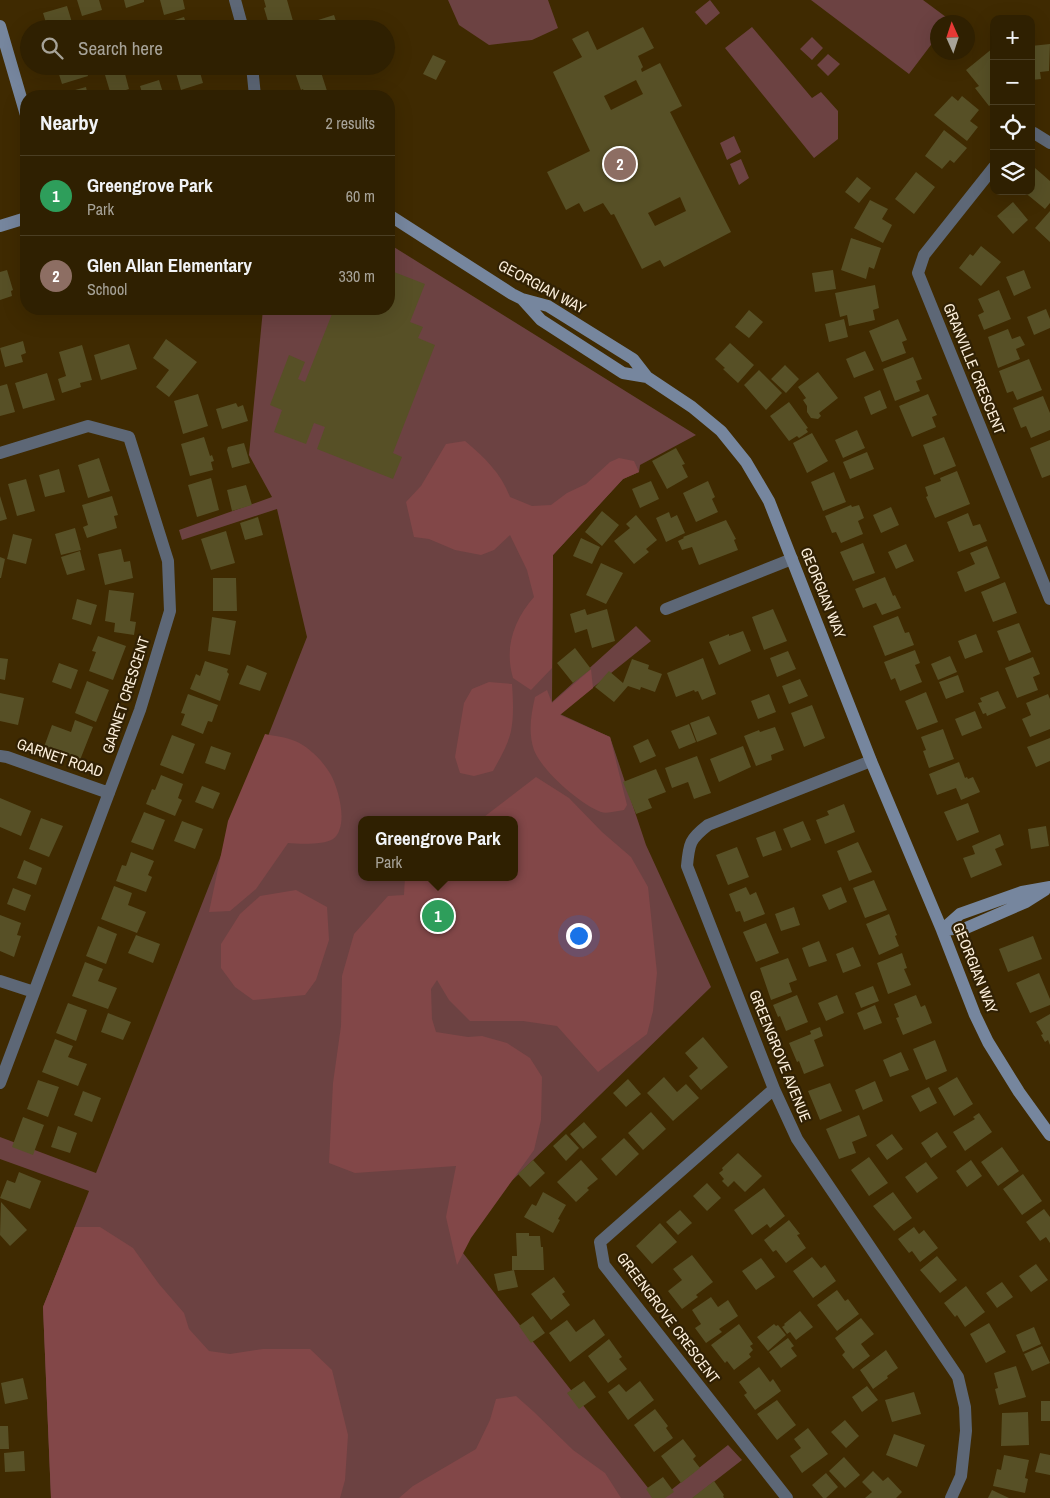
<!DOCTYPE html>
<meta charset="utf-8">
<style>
:root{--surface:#2f2001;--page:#3b2d10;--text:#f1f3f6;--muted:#a7a399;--line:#4a3e23;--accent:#8c9099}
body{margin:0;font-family:"Archivo Narrow",sans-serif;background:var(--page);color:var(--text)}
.controls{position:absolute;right:15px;top:15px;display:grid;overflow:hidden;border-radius:10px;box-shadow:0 5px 20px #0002}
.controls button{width:45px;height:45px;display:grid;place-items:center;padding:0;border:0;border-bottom:1px solid var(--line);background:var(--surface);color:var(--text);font:25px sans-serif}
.compass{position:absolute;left:930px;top:15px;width:45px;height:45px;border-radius:50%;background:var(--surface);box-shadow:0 5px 20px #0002;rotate:357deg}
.you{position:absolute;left:578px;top:935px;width:18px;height:18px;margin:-12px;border:4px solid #fff;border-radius:50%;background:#1a73e8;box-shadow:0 0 0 8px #1a73e833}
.badge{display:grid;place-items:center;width:32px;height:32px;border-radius:50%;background:var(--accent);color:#fff;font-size:16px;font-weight:700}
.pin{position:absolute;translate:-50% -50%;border:2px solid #fff;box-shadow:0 1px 5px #0006}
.popup{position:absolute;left:358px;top:816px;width:160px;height:65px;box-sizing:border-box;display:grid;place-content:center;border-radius:10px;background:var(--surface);filter:drop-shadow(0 1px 4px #0005);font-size:16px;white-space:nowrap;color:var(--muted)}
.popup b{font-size:19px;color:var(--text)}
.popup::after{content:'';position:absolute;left:50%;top:100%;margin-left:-10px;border:10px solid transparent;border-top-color:var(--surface)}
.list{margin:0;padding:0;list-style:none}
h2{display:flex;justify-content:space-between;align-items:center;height:65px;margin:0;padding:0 20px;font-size:21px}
h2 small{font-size:16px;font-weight:400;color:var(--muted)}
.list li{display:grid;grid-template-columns:32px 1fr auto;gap:15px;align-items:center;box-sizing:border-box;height:80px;padding:0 20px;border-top:1px solid var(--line)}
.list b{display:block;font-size:19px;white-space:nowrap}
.list p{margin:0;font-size:16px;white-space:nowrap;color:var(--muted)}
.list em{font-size:16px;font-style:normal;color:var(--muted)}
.icon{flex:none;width:28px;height:28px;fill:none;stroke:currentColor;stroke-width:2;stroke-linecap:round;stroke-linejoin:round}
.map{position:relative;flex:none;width:1050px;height:1498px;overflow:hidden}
.search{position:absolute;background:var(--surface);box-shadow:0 5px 20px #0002;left:20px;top:20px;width:375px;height:55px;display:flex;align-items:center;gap:12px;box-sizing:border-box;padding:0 18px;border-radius:28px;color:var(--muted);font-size:19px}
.panel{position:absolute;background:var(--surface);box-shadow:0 5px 20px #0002;left:20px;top:90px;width:375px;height:225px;border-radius:20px}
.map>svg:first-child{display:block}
.green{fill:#6c4242;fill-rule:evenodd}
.forest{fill:#824748}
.building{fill:#575026;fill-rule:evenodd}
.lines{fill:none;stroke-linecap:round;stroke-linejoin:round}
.street{stroke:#5d6776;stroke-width:12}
.secondary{stroke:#76869e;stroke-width:12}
.labels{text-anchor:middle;stroke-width:4.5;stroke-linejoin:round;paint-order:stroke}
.street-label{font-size:15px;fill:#fcefdb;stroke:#312104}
</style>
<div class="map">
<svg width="1050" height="1498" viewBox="0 0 1050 1498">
<rect width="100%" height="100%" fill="#3f2a01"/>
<path class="green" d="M448,0H548L558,28L532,40L489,45L459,25Z
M710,0L720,13L706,25L695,12Z
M811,0H923L950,20L949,22H938L937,37L909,74Z
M752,27L812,98L821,92L838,111V139L814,158L725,48Z
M812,37L823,48L812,60L800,49Z
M828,54L840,64L828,76L817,65Z
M734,136L741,152L727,160L720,143Z
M741,159L749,178L739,185L730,164Z
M389,244L696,435L640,465L639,472L623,479L553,555L552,702L636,626L651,641L560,714L610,737L646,845L711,987L452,1239L656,1498H51L43,1307L89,1191L0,1159V1137L96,1173L307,637L277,509L182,540L179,530L272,497L249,455L263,309H389ZM362,820H514V877H362Z
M728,1445L742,1460L693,1498H661Z"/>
<path class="forest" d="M465,441C485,458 501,473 510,497L532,506L551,505L567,493L586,484L610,462L619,458L634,461L639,472L623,479L553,555L552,668L531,690L513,678C504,647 514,620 534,597L527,570L510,535L494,550L481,555L455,550L429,539L414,537L406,502L421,486L446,444Z
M591,669L593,688L560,715L610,737L627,805L624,810C617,811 607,814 601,812C580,804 542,771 534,750C528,732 531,715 535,697L547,690L552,703Z
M489,682L512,684C513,699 514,716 511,731C508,745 500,758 493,771L474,776L460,773L455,757L464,703L472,689Z
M265,734C274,736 286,737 295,741C309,747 323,761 331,775C339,790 349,827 333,839C324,845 299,844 288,843L256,889L230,911L209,912L228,821Z
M536,777L569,798L602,832L631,857L648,887L657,973L653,1011L647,1034L598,1072L557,1026L523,1021H470L449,1000L437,980L431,989L432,1019L436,1032L468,1037L482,1036L507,1043L530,1058L542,1077L541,1120L534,1150L471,1238L457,1265L446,1217L456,1166L355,1173L329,1163L333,1083L341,1026L342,976L354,934L388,896L404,895L405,877H514V820H480Z
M296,890L327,907L329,940L316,980L305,995L253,1000L235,987L221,968V944L240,914L260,896Z
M75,1227H100L133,1248L159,1284L184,1313L189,1329L209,1351L230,1354L263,1349H310L332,1370L348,1435L345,1480L340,1498H51L43,1307Z
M516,1396L534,1412L573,1450L605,1473L621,1498H399L413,1486L476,1449L490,1420L496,1399Z"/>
<path class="building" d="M77,0H99L102,10L82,16Z
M124,0H144V2L126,8Z
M160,0H183L185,9L164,15Z
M264,0H287L293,21L270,28L264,8L266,7Z
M67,6L74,29H48L43,13Z
M334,15L336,21L339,20L341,27H338L339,29H317L315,21Z
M184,17L188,29H163L162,24Z
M145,23L147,29H130V28Z
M643,27L654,48L638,56L643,67L641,69L642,72L660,63L682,106L670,112L731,232L664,267L660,260L642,269L614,214L611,215L603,203L584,212L579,203L566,210L547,172L590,151L553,72L582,57L572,39L588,31L597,50ZM636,80L643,94L611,110L604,96ZM680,197L686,211L655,226L648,213Z
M1050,44L1049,71L1040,72L1041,79L1031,80V46Z
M993,48L994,102L989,106L975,88L979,86L966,70Z
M433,55L446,61L436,80L423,74Z
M60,66H85L88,76L62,84L57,68Z
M174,66H202L203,68L199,69L203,83L181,90Z
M305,66H319L328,94L322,96H306L303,89L301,90L294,70Z
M124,70L129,89L111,95L105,75Z
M159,80L164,96H143L140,86Z
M86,87L88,96H65L64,93Z
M952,96L958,101L962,96L979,110L970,121L978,127L967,141L934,115Z
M944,130L967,148L954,163L950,160L942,169L925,156Z
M1035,168L1050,181V203L1045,209L1023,191H1031V173Z
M916,172L935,187L914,214L895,199Z
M857,177L871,188L859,203L845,192Z
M870,200L888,209L882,219L892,225L883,243L854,228Z
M1013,202L1028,220L1013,234L997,216Z
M1050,211V242L1035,228Z
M851,238L881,248L874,269L869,267L866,279L841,270Z
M981,246L1001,262L981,286L959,268L970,254L973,256Z
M7,270L13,290L11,291L12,296L0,300V272Z
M389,270L425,284L410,322L423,327L418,338L435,345L393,453L402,457L393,479L317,449L325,427L314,423L306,444L274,432L282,410L270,405L289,355L305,362L298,379L305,382L334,309H343L353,313L354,309H389Z
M833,270L836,289L815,292L812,273Z
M1024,270L1031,288L1014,296L1006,277Z
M26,271V291L20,273Z
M875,285L879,308L873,310L875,320L849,326L847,315L840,317L835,293Z
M999,290L1011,319L984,330L978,315L984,312L978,299Z
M1046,309L1050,319V328L1034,335L1027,317Z
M749,310L763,322L749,338L735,327Z
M844,319L848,337L829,342L825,324Z
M898,319L907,340L902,342L906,353L882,362L869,331Z
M1008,329L1012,339L1020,336L1025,345L1016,349L1020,359L998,368L988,337Z
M166,339L197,362L169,397L156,387L169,370L153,358Z
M23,341L26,353L21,355L23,362L5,367L0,348Z
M730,343L754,365L738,383L723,369L725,368L715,359Z
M129,344L137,369L101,380L94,355Z
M82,345L92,380L80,383L81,387L62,393L58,379L66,376L59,352Z
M865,351L874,370L854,378L846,359Z
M913,357L922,379L916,381L920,391L895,401L883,369Z
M1029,359L1042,390L1017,400L1013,391L1007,393L999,371Z
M785,365L799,379L786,393L771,379Z
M759,370L782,393L766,410L744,385Z
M818,372L838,398L819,413L821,416L818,419L811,418L807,412V406L803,400L806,398L798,387Z
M47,373L55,400L23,409L15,383Z
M7,384L15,412L0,416V386Z
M880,390L887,408L871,415L864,397Z
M198,394L208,426L183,434L174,401Z
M928,394L937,415L932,417L936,427L912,437L899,406Z
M1043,396L1050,413V430L1031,438L1026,426L1021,428L1013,408Z
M789,402L808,428L806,429L808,432L799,438L797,436L789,441L770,416Z
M236,403L238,407L243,405L248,421L222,429L216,409Z
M857,430L865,448L843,458L835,440Z
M812,433L828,461L807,473L793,443Z
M204,437L210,456L212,455L214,461L211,462L213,470L190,476L181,444Z
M944,437L956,466L934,475L923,445Z
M1050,440V475L1042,478L1030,448Z
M244,443L250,463L232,468L227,450L228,447Z
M676,448L685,464L682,465L688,477L667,489L652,461Z
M867,452L874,469L850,479L843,462Z
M99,458L110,491L88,498L78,465Z
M59,469L65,492L45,497L39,475Z
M957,471L970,504L935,518L926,497L928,496L925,487L941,481L940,478Z
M834,472L846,502L823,511L811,482Z
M211,478L219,510L197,517L188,485Z
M26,479L35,511L17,516L8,484Z
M651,481L659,499L640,508L632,489Z
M708,481L715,497L712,499L718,512L696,522L683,493Z
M246,485L252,505L232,511L227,490Z
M0,496L7,519L0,521Z
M112,496L118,515L114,516L117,528L87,538L83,527L88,525L82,505Z
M851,505L852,507L859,505L864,518L858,521L863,534L841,543L836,532L832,533L825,516Z
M891,507L899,525L881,533L873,515Z
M602,511L619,525L602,546L585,532Z
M669,512L671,518L677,515L685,533L666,542L656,518Z
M968,513L973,526L980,524L987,541L959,552L947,522Z
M636,515L657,540L646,549L649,552L634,564L614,541L630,528L626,524Z
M258,517L263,535L245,540L240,523Z
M726,520L736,539L734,540L738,550L699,565L692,547L682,550L678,541L684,538L683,537Z
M75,528L81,550L61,555L55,534Z
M226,531L235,563L211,570L201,539Z
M13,534L32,539L26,564L7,559Z
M581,538L600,547L592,564L573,556Z
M863,543L875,573L853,581L840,552Z
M906,544L914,561L896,569L888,552Z
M987,546L1000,578L965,592L957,572L975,564L970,553Z
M121,549L124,562L130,561L133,578L105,585L98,554Z
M80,551L85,570L67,575L61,557Z
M0,557L5,559L1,578H0Z
M601,563L623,573L606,604L586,595Z
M885,577L893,596L895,595L901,608L882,615L876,603L863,608L855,589Z
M213,578H236L237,611H213Z
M1005,582L1017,613L993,622L981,592Z
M109,590L134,593L130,621L136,622L134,635L114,632L115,623L105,621Z
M77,599L97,605L91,625L72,619Z
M585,609L587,615L607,609L615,641L592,648L587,629L575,633L570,614Z
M773,609L787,641L764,650L752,617Z
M898,616L905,633L909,632L914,645L885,656L873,626Z
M212,617L236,621L230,655L208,651Z
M1019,623L1031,652L1009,661L997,631Z
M743,631L751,651L719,665L709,642L729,634V636Z
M976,634L983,652L965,659L958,641Z
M98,636L126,646L113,680L89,671L96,652L92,651Z
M575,648L591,669L573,683L557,663Z
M915,650L920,663L915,665L922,682L900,691L895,678L891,680L884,662Z
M788,651L796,669L777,677L770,658Z
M950,656L957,672L938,680L931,664Z
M1033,657L1040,674L1033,677L1038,690L1017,698L1005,668Z
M0,658L8,659L5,680L0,679Z
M703,658L716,694L702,700L698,691L695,692L694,690L676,697L667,673Z
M632,659L649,665L648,669L662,674L655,692L641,687L640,690L628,686L614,702L595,687L609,671L623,683Z
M205,661L228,669L227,672L229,674L220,701L190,689L196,674L200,676Z
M59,663L78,670L71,689L52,682Z
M247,665L267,673L260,691L239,684Z
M958,675L964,692L946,699L939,682Z
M800,679L808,696L789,704L782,686Z
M87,681L109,690L96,722L75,713Z
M998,691L1006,708L987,716L986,713L983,714L978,703L982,702L980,698Z
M926,692L938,722L917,730L905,701Z
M0,693L24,698L18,725L0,721Z
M188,694L218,705L212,722L208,721L203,734L181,725L185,714L181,713Z
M769,694L776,712L758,719L751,701Z
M1048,694L1050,699V729L1030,737L1022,719L1031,715L1026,703Z
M812,705L825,738L804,747L791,713Z
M975,711L982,728L962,736L955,719Z
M709,716L717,734L697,742L690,723Z
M75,720L93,727L80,760L44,747L52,725L71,732Z
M689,724L696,742L679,749L671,731Z
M775,727L784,750L771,755L772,760L756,766L744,736L759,730L760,732Z
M943,729L954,759L929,768L923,751L926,750L921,737Z
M172,735L195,744L183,774L160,765Z
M1050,738V761L1036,767L1027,747Z
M648,739L656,756L640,763L633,746Z
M211,746L231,753L225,770L205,763Z
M743,746L751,767L719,782L710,759Z
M697,756L711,793L694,799L688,782L672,788L665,768Z
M959,762L965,778L967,777L968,779L973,777L980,792L961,800L956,788L937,795L929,774Z
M656,769L666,792L648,799L652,808L636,814L623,782Z
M161,775L183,784L178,798L182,800L175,816L146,804L152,789L155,790Z
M202,786L220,793L213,809L195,802Z
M0,798L31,811L21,836L0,827Z
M968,803L979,832L957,841L944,812Z
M844,804L855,832L825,844L816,820L829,815L827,811Z
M144,812L165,820L153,850L131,842Z
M41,818L63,826L49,857L29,849Z
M182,821L203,829L195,849L174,841Z
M803,821L811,840L791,848L783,829Z
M1046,826L1049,846L1031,849L1028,829Z
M775,831L782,850L763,857L756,838Z
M1000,834L1004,845L995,849L1002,865L971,878L963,858L975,854L972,846Z
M858,842L872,872L849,881L837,851Z
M737,847L749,877L728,885L716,855Z
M131,852L154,861L148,875L152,877L146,892L116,881L122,865L126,866Z
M24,860L42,868L36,885L17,878Z
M874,880L887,910L865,918L853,888Z
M114,886L132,893L128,905L146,912L137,933L101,919Z
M746,887L750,895L756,892L765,914L744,922L740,911L736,912L729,894Z
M841,887L847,902L829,910L822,895Z
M13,888L31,895L25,911L7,904Z
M794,907L800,925L781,931L775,914Z
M889,914L897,935L895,936L899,946L879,955L866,924Z
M0,915L21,923L17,935L21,936L14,957L0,951Z
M766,923L779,953L756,962L743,932Z
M98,926L117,934L106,964L86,956Z
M136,935L160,944L153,963L128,953Z
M1033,936L1042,959L1008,972L999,949Z
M819,941L827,961L809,967L802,948Z
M853,947L861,966L843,973L836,954Z
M902,953L907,968L904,969L911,985L888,994L877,963Z
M788,958L797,980L789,983L792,992L771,1000L760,968Z
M85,962L103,969L98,981L117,988L108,1009L72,996Z
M1039,973L1050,999V1005L1030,1013L1016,983Z
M873,986L879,1001L861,1008L855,993Z
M797,995L808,1022L786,1031L780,1016L778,1017L773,1005Z
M837,995L844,1013L826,1021L818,1003Z
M916,995L921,1007L925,1005L932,1023L903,1035L896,1018L899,1017L894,1004Z
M68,1003L87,1010L76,1041L56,1033Z
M875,1005L882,1023L864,1030L857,1013Z
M108,1013L131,1022L123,1040L101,1032Z
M1050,1014V1045L1048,1040L1045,1042L1041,1035L1043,1034L1036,1022Z
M820,1027L823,1036L814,1040L824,1066L804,1074L799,1061L797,1062L789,1043L811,1034L810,1031Z
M703,1037L728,1067L701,1090L689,1076L698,1068L685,1053Z
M55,1039L73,1046L68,1057L87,1064L78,1086L42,1072Z
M935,1040L947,1071L926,1080L913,1049Z
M901,1052L909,1070L890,1077L883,1060Z
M664,1077L677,1092L686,1084L699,1098L673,1121L647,1093Z
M957,1077L973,1104L954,1116L938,1088Z
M628,1079L641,1094L626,1107L613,1093Z
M38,1080L59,1087L48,1117L27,1109Z
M875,1081L883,1101L863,1110L855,1090Z
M830,1083L842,1111L820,1120L808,1091Z
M929,1087L937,1103L920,1112L911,1096Z
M83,1091L101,1098L92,1122L74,1115Z
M651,1112L666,1129L643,1150L628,1133Z
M979,1113L992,1132L965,1151L953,1132L975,1119L973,1117Z
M859,1115L867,1136L852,1142L856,1153L839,1159L826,1129Z
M23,1117L44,1125L33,1155L12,1147Z
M584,1122L597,1137L583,1149L570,1134Z
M58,1126L77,1133L70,1153L51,1147Z
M937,1132L947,1147L931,1158L921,1143Z
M566,1134L579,1148L566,1161L553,1146Z
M892,1134L903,1149L887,1160L876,1145Z
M624,1138L639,1154L616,1176L601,1159Z
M1002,1147L1019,1171L998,1186L981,1162Z
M738,1153L762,1176L745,1192L734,1181L728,1187L722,1181L724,1179L719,1173L723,1170L722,1168Z
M869,1157L888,1183L869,1196L851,1170Z
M533,1160L545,1173L530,1187L518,1174Z
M581,1160L598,1179L587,1188L589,1190L576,1202L557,1182Z
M971,1160L982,1176L967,1187L956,1171Z
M926,1162L938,1178L917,1193L905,1177Z
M19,1172L41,1181L30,1209L0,1198L7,1180L15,1183Z
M1023,1174L1042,1201L1022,1215L1003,1189Z
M707,1183L721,1198L707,1211L693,1196Z
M764,1188L785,1216L770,1228L767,1224L752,1235L734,1210Z
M543,1192L566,1205L558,1219L560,1220L553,1233L524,1217L532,1204L536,1206Z
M893,1192L912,1218L894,1231L873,1206Z
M1,1202L27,1230L10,1246L0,1235Z
M1044,1209L1050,1217V1243L1046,1237L1040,1241L1026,1222Z
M680,1210L692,1223L678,1235L666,1222Z
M789,1220L800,1234L797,1235L806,1248L786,1263L776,1250L773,1252L764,1240Z
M660,1223L677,1242L652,1264L636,1246Z
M914,1227L919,1234L924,1230L938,1248L920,1262L912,1251L909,1253L898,1239Z
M516,1233H529V1236H540L541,1247H543L544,1270H514L518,1287L498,1291L494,1274L514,1270H512V1256H517Z
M692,1255L713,1282L696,1295L698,1297L682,1309L668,1291L682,1280L673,1269Z
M937,1256L957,1280L940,1293L920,1270Z
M812,1257L821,1268L825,1265L836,1281L813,1298L793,1271Z
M761,1258L775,1277L756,1290L742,1271Z
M1036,1264L1048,1280L1031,1292L1019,1276Z
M554,1277L565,1292L562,1294L570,1305L551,1320L531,1294Z
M1002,1282L1013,1297L997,1308L986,1293Z
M966,1286L985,1312L965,1327L957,1315L955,1317L944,1303Z
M837,1290L845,1301L848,1299L859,1314L837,1331L817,1305Z
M711,1297L718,1307L728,1300L738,1316L719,1329L722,1332L706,1343L695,1328L701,1324L692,1310Z
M800,1311L813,1327L796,1340L790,1332L787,1334L782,1327L785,1325L784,1324Z
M533,1316L545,1333L531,1343L519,1326Z
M861,1318L874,1334L861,1344L870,1356L853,1369L842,1355L845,1352L835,1338Z
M594,1319L605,1335L570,1362L549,1333L567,1320L576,1332Z
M989,1323L1006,1352L986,1363L970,1334Z
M739,1324L753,1344L750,1346L753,1350L749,1354L751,1357L734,1370L727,1361L725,1363L711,1345Z
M774,1324L776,1326L778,1325L786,1335L768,1351L757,1337Z
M1034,1327L1041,1344L1023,1352L1016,1335Z
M788,1338L794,1346L791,1348L797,1356L781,1368L769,1352Z
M609,1339L622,1357L619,1359L627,1369L608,1383L588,1356Z
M1042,1346L1050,1363L1032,1371L1024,1354Z
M886,1350L898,1368L887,1376L888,1378L873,1389L860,1370Z
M1016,1366L1026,1397L999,1405L995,1389L998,1388L994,1373Z
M759,1367L770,1382L773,1379L781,1391L755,1410L744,1395L747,1393L739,1382Z
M23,1378L28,1399L5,1404L1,1383Z
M584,1381L596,1397L579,1409L567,1393Z
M640,1381L654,1400L628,1420L608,1392L619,1384L626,1392Z
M867,1386L878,1400L862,1412L852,1397Z
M914,1392L921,1414L892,1422L885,1400Z
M777,1400L796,1425L777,1440L757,1414Z
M1041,1401H1050V1421H1041Z
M655,1409L668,1426L666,1428L673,1438L654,1452L634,1425Z
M1028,1412L1029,1445L1001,1446L1002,1413Z
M845,1420L859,1436L846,1448L831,1432Z
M0,1426H8L9,1449H0Z
M808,1428L828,1454L802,1473L790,1456L801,1448L794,1439Z
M894,1434L925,1445L917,1467L886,1455Z
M683,1439L696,1456L693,1459L700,1468L681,1483L661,1456Z
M24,1451L25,1471L5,1472L4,1453Z
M1040,1453L1050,1455V1475L1035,1472Z
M1004,1455L1029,1460L1025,1478L1028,1479L1025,1493L993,1486L997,1469L1001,1470Z
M844,1457L860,1475L845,1488L829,1471Z
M873,1471L883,1481L888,1477L902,1492L896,1498H865L872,1492L862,1482Z
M826,1473L838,1487L826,1498H823L812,1485Z
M663,1477L674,1492L665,1498H652L646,1489Z
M714,1481L724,1495L723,1496L724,1498H692Z
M992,1490L1009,1498H988Z"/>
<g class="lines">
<path class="street" d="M235,0L243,29
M252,66L255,96
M1031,134L1034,133L1050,143
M994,167L924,255L918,273L1050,599
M0,453L88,426L129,437L168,561L170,611L140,710L0,1083
M666,609L792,559
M0,756L7,757L109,793
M871,761L708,825C690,839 689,843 687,866L774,1089L797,1139L958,1377L965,1407L966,1431L961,1476L951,1498
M0,981L34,992
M774,1089L600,1242L604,1265L787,1498"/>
<path class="secondary" d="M0,26L26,115
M389,215L512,294L522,299L548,306L633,359L647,377L692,407L721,431L746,462L769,501L871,761L942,930L975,1015L988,1042L1019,1092L1050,1135
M0,226L26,218
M522,299L541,320L623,373L647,377
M942,930L960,914L1022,892L1050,887
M942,930L966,928L1026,902L1045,890"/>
</g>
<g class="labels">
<g class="street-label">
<text transform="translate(542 287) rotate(28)" y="5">GEORGIAN WAY</text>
<text transform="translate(974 369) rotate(68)" y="5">GRANVILLE CRESCENT</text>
<text transform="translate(823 593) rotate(68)" y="5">GEORGIAN WAY</text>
<text transform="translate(126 695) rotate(-72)" y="5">GARNET CRESCENT</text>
<text transform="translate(60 758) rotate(19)" y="5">GARNET ROAD</text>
<text transform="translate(975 968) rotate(68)" y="5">GEORGIAN WAY</text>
<text transform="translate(780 1056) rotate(68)" y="5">GREENGROVE AVENUE</text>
<text transform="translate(668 1318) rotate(53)" y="5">GREENGROVE CRESCENT</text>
</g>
</g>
</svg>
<div class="controls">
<button>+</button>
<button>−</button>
<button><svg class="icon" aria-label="locate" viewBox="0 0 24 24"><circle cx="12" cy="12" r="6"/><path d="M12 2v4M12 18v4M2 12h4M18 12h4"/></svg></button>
<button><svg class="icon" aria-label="layers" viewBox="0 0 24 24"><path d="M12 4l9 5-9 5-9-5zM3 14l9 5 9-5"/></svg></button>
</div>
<svg class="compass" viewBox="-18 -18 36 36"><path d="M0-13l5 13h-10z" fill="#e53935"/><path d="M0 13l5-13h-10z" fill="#a7a399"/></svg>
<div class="you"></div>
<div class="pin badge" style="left:438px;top:916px;background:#2e9e5b">1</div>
<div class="popup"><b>Greengrove Park</b>Park</div>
<div class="pin badge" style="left:620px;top:164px;background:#8d6e63">2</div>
<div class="search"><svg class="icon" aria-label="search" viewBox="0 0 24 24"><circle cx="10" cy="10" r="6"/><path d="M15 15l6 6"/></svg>Search here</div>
<section class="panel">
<h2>Nearby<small>2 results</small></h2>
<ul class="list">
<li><span class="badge" style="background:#2e9e5b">1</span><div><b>Greengrove Park</b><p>Park</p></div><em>60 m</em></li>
<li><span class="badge" style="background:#8d6e63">2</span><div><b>Glen Allan Elementary</b><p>School</p></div><em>330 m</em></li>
</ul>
</section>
</div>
